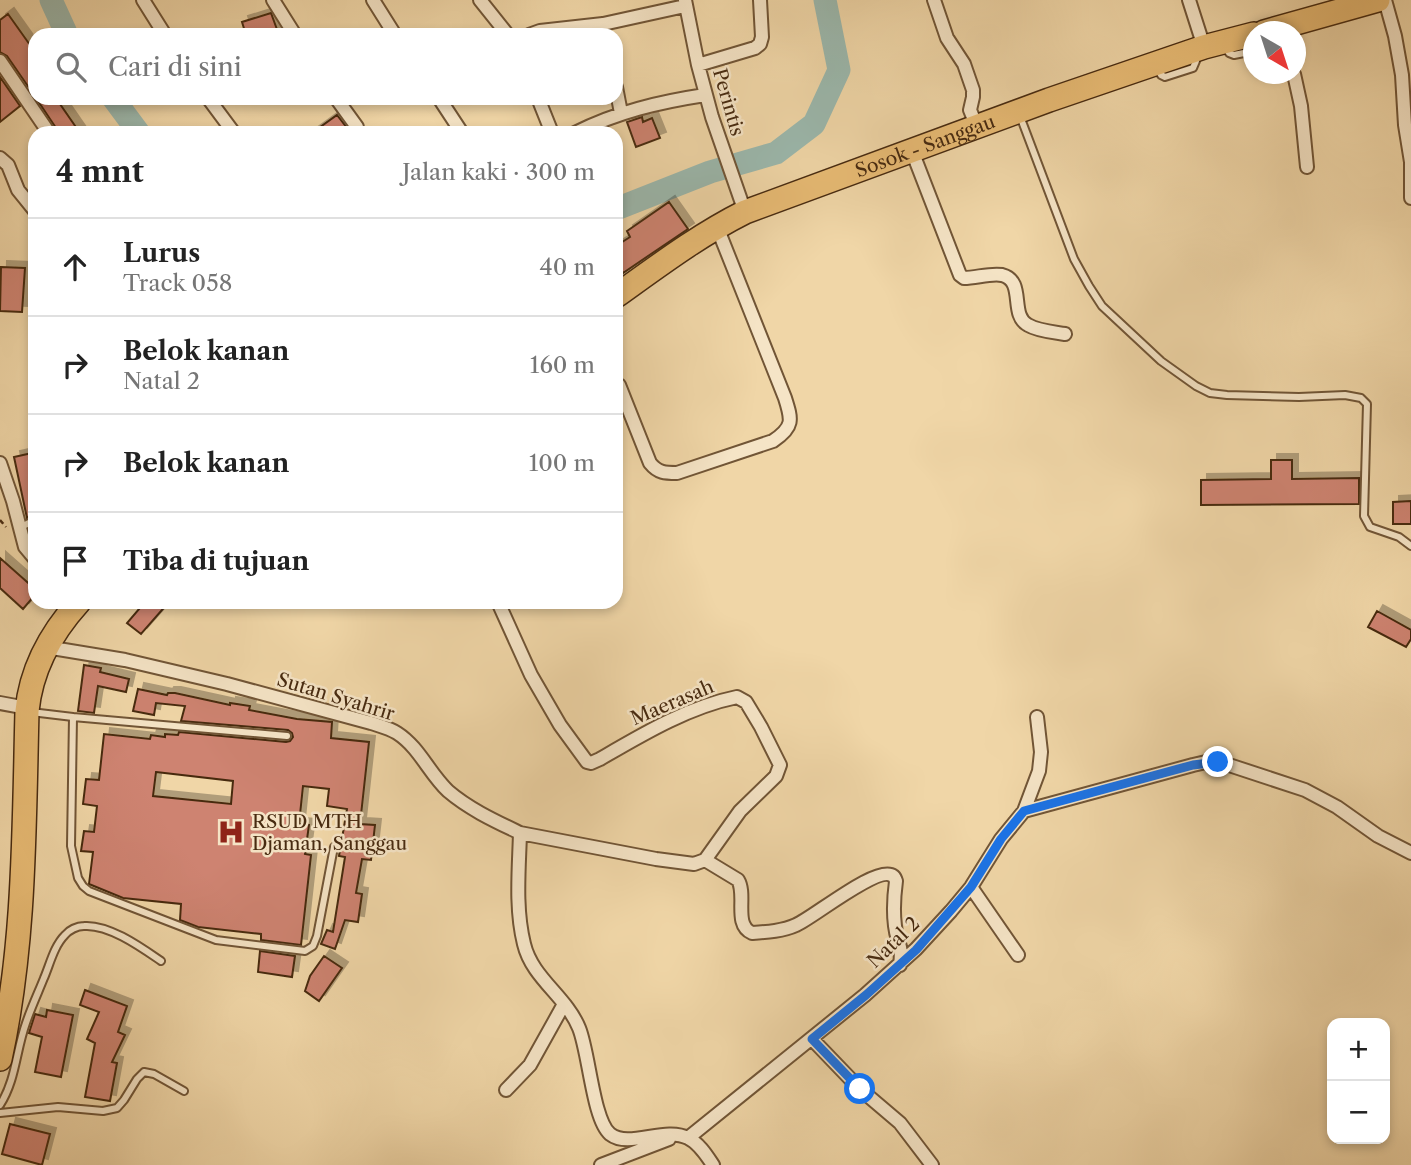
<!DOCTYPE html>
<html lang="id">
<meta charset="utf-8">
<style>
:root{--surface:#fff;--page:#f6f6f6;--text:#222;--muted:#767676;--line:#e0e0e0}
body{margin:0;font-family:"Libre Caslon Text",serif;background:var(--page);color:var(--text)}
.controls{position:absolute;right:21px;bottom:21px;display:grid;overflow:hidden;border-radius:14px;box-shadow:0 4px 10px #0003}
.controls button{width:63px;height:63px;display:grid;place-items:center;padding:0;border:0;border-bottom:2px solid var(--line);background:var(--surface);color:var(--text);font:35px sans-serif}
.compass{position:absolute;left:1243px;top:21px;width:63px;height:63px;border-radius:50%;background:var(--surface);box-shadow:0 4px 10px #0003;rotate:141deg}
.stop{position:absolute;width:21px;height:21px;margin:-16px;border:5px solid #1a73e8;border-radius:50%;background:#fff}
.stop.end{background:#1a73e8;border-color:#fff;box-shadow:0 2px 7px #0008}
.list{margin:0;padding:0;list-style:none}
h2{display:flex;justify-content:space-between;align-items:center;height:91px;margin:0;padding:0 28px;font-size:30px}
h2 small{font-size:23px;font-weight:400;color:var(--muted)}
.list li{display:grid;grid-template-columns:46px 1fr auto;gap:21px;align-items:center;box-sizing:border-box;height:98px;padding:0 28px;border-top:2px solid var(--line)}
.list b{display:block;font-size:26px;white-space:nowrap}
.list p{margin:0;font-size:23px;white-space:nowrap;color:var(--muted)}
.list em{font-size:23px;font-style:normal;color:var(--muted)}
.icon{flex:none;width:38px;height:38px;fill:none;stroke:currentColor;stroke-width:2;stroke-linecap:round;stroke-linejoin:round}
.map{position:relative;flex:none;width:1411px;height:1165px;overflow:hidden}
.search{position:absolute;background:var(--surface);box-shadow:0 4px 10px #0003;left:28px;top:28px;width:595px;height:77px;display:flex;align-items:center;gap:18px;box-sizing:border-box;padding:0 24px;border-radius:21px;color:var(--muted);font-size:26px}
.panel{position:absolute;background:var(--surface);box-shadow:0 4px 10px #0003;left:28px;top:126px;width:595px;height:483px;border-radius:21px}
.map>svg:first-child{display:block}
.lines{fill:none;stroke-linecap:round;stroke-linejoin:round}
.river{stroke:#9bb8ad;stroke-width:23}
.building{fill:#ce8371;stroke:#472a10;stroke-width:2;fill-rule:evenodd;filter:url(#shadow)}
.lane-casing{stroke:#715536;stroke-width:10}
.street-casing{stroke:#715536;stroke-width:16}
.highway-casing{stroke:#472a10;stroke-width:26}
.path{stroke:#472a10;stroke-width:2.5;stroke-dasharray:5 3.5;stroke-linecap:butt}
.lane{stroke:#f5e4c6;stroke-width:6}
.street{stroke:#f5e4c6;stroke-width:12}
.highway{stroke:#e8bb74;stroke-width:23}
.route{stroke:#1a73e8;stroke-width:9}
.labels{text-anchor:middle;stroke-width:5;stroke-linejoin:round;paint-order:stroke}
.street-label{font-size:19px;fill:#472a10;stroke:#f5e4c6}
.poi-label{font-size:19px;fill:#472a10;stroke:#f5e4c6;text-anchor:start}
</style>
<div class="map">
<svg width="1411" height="1165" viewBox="0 0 1411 1165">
<defs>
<filter id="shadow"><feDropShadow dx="6" dy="-6" stdDeviation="0" flood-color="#0004"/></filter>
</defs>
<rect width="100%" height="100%" fill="#f0d6a7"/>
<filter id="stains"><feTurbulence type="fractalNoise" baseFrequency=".00286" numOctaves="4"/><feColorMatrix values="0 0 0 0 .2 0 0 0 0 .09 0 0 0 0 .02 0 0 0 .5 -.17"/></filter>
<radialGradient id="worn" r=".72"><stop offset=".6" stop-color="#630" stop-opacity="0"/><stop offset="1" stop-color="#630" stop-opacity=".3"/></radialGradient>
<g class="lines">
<path class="river" d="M51,0L67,35
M113,98L139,133
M616,209L710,172L776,153L814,124L839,70L825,0"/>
</g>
<path class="building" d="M271,13L279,35H246L242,22Z
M8,14L35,52L34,95L7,56L0,52V20Z
M0,77L20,106L0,122Z
M36,98H69L60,104L80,133H58L56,128Z
M337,115L347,128L339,133H312Z
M642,117L643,122L652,118L660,138L636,147L627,122Z
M669,202L688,229L623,273L616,261V246L630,237L627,231Z
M1,267L25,268L22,312L0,311Z
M32,453L35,466V514L27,518L14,457Z
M1271,460H1292V479L1359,478V504L1201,505V480L1271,479Z
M1411,501V524H1393V502Z
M0,558L35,589V595L23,609L0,588Z
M145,602H169L141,634L127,623Z
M1377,611L1411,630V639L1406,647L1368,627Z
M84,665L101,668L100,672L129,679L126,692L98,686L94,713L78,711Z
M138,689L167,695L168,693H175L230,705V703L250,706L249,710L297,719L332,722L331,738L369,742L360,824L375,825L371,860L362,859L356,893L362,894L358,922L345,920L335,949L321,944L327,930L333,932L345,857L339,856L347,809L327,806L329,789L303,786L299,824L309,825L305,854L311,855L301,945L261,940V934L198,927L180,920L181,904L123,898L89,884L93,852L81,851L84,831L94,832L97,806L83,804L86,779L99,780L104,734L150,739L151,735L165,737V734L178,735L179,732L286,742L290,741L293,737L292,733L288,730L181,721L185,706L156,703L154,715L133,711ZM156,772L233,781L231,804L153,796Z
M260,951L295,956L292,977L258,972Z
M324,956L342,968L319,1001L305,991L310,976Z
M85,990L127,1006L118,1032L125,1035L112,1062L117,1063L110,1101L85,1097L95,1043L87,1039L99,1012L80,1005Z
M47,1010L73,1015L61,1077L35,1072L42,1037L29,1033L35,1014L46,1017Z
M10,1124L50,1134L42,1165L2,1154Z"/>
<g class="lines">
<g class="lane-casing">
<path id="lane" d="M1225,46L1229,53L1234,55L1254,51
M1156,67L1161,75L1165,77L1193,68L1196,61L1194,56
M1020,116L1074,259L1089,286L1102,306L1161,361L1196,386L1210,393L1227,395L1299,397L1345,395L1361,398L1367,404L1364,516L1370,527L1399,537L1411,546
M21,527L35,520
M31,712L73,717L71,846L78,878L83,886L89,891L216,940L305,951L313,946L317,936L334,847
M73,717L287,736
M0,1105C16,1080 16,1051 26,1023C31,1008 38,993 44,978C50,964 54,946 65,935C69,930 77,926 84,926C109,924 142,948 161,961
M0,1113L58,1107L103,1111L117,1108L124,1100L137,1079L144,1072L154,1074L184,1091"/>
</g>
<g class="street-casing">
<path id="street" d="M143,0L165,35
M273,0L295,35
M373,0L395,35
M480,0L508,35
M685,0L698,65L712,117L745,212
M934,0L947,38L964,64L973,90V97L970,110L977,127
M1189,0L1204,47
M1385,0L1395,36L1402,75L1405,125L1411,162V198
M529,35L540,31L603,24L685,6
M0,61L49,133
M698,65L755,48L760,44L762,37L760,0
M1294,74L1301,106L1307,167
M616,87L621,113
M208,98L234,133
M336,98L357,127V133
M439,98L462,133
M538,98L552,133
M575,133C617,112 659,102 705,95
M912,151L960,275L964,278C976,278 990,273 1002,275C1026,281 1009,315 1028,325C1038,331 1053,332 1065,334
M0,158L8,165L18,190L35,211
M619,385L650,463C658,473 665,473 677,473L773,441C794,427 792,420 785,398L717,227
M0,463L13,501L25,547L35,559
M498,602L531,675L560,725L587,762L591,763L600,759C643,734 688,707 737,697L746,702L761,727L780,765L776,776L740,811L705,860L694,864L656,859L520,833
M46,647L125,660L227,684L371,723C380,726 389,728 397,733C419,747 429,773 448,791C469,809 495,821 520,833C519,869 515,908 524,944C532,978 566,996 579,1028C589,1052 593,1120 610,1134C629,1149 665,1126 688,1138C699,1143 707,1156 713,1165
M0,703L27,708
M1024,811L1193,765L1206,762L1226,764L1305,790L1337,807L1378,836L1411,853
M705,860L738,880C747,895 733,925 752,933C767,932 783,931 796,925C813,918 878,864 893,876C895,877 895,879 896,881C894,896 893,911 895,926C897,944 903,944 900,965
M971,887L1018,955
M812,1039L860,1089L900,1123L932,1165
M506,1090L530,1065L564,1004
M688,1138L865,995L916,949L951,911L971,887L1001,839L1024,811L1039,771L1041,752L1037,717
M601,1165L669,1139"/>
</g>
<g class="highway-casing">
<g id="highway">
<path d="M1264,32L1378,0"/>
<path id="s1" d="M616,296C658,266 699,235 745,212L1049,100L1204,47L1254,34"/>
<path d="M0,1059C25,945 24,828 27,711C31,669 51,633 79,602"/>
</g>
</g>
<path class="path" d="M0,520L6,527"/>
<use href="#lane" class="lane"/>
<use href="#street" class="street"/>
<use href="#highway" class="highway"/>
</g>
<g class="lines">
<path class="route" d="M860,1089L812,1039L866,995L916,950L971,887L1001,839L1024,811L1193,765L1218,762"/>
</g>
<defs>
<g id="hospital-bare" transform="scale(2.1)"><path d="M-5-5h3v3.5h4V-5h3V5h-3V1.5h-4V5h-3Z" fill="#8f2418" stroke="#f5e4c6" stroke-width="2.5" paint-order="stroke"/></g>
</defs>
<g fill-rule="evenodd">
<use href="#hospital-bare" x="231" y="832"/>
</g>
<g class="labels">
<g class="street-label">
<text transform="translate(729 102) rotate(74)" y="7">Perintis</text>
<text dy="7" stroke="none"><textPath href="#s1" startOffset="346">Sosok - Sanggau</textPath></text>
<text transform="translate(336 696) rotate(17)" y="7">Sutan Syahrir</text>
<text transform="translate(672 702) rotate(-23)" y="7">Maerasah</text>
<text transform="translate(893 942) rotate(-44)" y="7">Natal 2</text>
</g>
<g class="poi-label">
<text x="252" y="828">RSUD MTH<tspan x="252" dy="22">Djaman, Sanggau</tspan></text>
</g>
</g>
<rect width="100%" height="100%" filter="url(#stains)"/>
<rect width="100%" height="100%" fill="url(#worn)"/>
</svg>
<div class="controls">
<button>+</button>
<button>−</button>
</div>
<svg class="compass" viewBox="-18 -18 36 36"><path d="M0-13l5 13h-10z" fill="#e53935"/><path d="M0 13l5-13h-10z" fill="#767676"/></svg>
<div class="stop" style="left:860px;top:1089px"></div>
<div class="stop end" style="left:1218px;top:762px"></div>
<div class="search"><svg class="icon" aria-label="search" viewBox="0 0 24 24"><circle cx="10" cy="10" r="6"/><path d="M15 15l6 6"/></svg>Cari di sini</div>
<section class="panel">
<h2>4 mnt<small>Jalan kaki · 300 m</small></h2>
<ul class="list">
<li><svg class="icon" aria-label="ahead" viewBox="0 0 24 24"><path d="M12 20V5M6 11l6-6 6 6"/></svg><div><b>Lurus</b><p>Track 058</p></div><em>40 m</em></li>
<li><svg class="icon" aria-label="right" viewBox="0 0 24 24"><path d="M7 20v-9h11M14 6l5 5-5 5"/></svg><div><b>Belok kanan</b><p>Natal 2</p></div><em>160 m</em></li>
<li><svg class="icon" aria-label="right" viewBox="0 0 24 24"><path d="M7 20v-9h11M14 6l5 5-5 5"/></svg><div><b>Belok kanan</b></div><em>100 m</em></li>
<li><svg class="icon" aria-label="arrive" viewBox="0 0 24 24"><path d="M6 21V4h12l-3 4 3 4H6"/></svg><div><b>Tiba di tujuan</b></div></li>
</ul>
</section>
</div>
